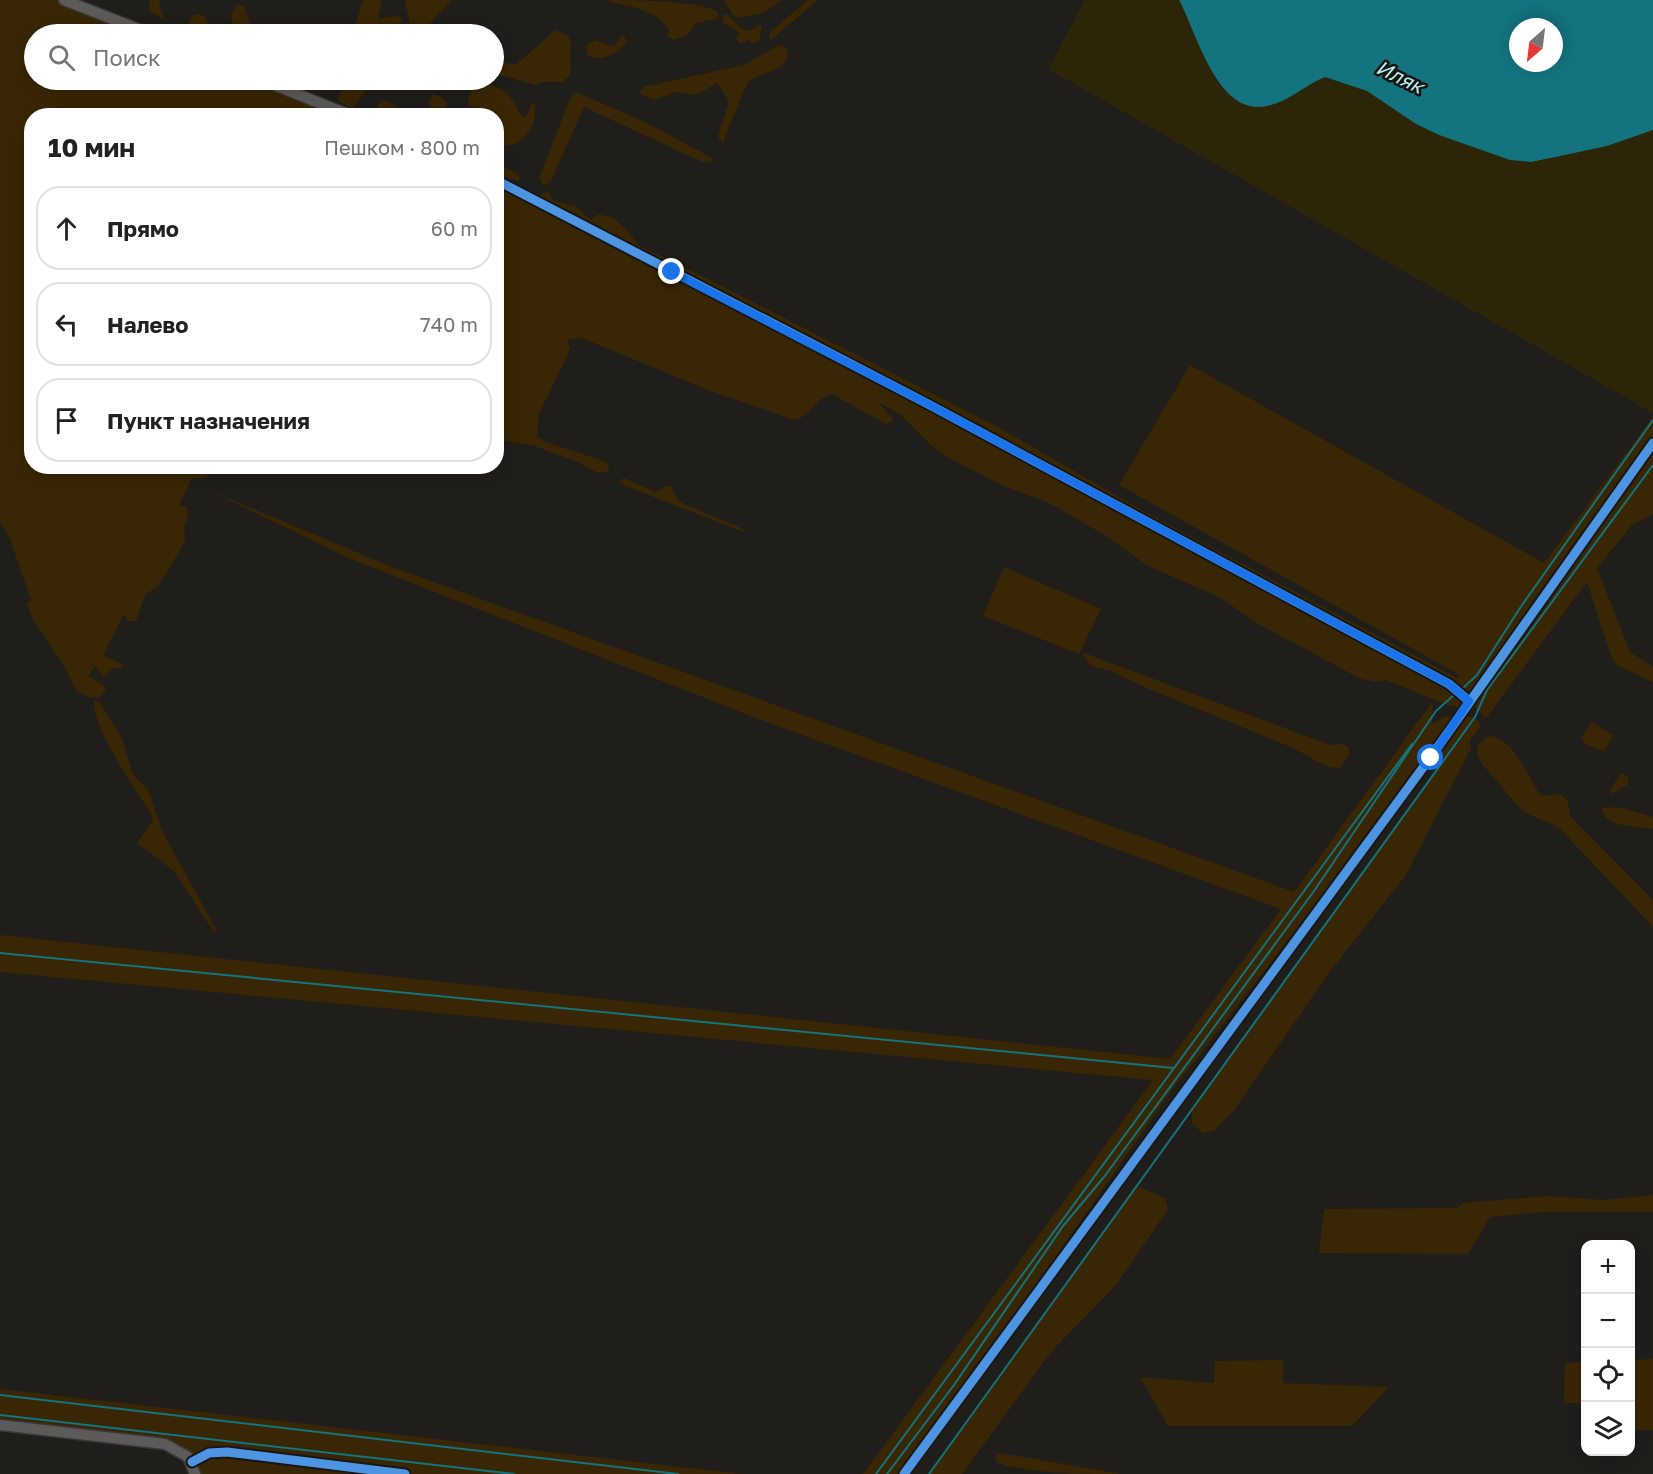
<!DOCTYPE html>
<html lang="ru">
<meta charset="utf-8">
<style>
:root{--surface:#fff;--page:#f6f6f6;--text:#202124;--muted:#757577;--line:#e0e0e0}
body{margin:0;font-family:"Golos Text",sans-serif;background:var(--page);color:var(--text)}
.controls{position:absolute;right:18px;bottom:18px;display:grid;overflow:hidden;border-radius:12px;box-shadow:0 3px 15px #0003}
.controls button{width:54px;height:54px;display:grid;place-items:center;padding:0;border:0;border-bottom:2px solid var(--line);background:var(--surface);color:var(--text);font:30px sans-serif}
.compass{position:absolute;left:1509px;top:18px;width:54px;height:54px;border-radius:50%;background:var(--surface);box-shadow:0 3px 15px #0003;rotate:208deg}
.stop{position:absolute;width:18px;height:18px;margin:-14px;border:4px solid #1a73e8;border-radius:50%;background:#fff}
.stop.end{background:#1a73e8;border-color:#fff;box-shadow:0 2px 6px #0008}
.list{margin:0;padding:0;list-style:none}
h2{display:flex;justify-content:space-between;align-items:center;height:78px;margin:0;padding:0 24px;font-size:26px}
h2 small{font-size:20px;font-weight:400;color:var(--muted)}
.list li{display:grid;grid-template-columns:39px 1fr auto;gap:18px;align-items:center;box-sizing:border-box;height:84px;margin:0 12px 12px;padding:0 12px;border:2px solid var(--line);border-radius:24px}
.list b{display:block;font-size:22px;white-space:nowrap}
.list em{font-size:20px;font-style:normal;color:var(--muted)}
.icon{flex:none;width:33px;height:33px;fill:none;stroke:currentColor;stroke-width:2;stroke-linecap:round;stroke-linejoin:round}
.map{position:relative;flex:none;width:1653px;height:1474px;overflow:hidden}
.search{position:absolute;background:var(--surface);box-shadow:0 3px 15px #0003;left:24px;top:24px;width:480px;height:66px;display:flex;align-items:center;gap:15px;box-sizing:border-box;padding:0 21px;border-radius:33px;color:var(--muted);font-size:22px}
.panel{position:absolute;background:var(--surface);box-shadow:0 3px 15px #0003;left:24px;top:108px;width:480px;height:366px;border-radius:24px}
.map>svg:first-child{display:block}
.green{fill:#392604}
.sand{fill:#2c2508}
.water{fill:#13737e;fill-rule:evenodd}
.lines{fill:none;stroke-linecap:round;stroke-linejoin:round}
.stream{stroke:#13737e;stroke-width:2}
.secondary-casing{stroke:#3a3836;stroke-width:13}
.secondary{stroke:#5c5b59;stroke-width:10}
.cycleway-casing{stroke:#191510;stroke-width:13}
.cycleway{stroke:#4d94e3;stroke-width:9}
.route{stroke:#1a73e8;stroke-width:8}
.labels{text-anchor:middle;stroke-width:5;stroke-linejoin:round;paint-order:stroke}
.water-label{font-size:20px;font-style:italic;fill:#b8eef6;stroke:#191510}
</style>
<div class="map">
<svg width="1653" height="1474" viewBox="0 0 1653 1474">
<rect width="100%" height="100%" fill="#201e1b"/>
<path class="green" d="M0,0H64L151,34H34V80H262L352,115L32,116V466L215,467C209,477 204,480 192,478L179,505L187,507L188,515L184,526L185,539L182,547L159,585L145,595L136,621H128L124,614L103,655L124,665L121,668H114L103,677L95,666L88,676L103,685L106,690L99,698L88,697L77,691L64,666L32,618L27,604L31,600L9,536L0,523Z
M150,0H161L159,6L165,20L149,11Z
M363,0H382L378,19L398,16L402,20L400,25L371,34H352Z
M405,0H452L421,33L410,26Z
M605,0C627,0 711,0 719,14L716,19L696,23L688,35L673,40L667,36L669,30C655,8 628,7 605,0Z
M724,0H782L763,13L739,18L732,14Z
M808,0H818L772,39H769L770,32Z
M237,4L244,7L255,34H235L231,16Z
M726,14L744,30L750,31L758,25L762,26L759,42L752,44L749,40L740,44L736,38L739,33L723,22V15Z
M189 23a9 9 0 1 1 18 0a9 9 0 1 1-18 0Z
M555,30L567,35L571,41L570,76L562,82H542L535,85L494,73V62L517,64Z
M622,34L627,41C619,53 600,64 587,55L586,48L588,44L596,40L610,46L615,45Z
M779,45L785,46C797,72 758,71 747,83L723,142L718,137L729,101L717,83L700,93L693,95L675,92L655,100L639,94L643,87L744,65Z
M348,80H419L387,81L366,91L352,108L340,102L338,97Z
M481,82C495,85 508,91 515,104C518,110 518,113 523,117L528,114L531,103L535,104C537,125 526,145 504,146L497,153L496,116L486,115L482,110L469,105C466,93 472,90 481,82Z
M576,92L647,123L714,159L710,163L700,161L584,107L551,181L544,186L539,178L571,96Z
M434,93L447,102L443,112L431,107L428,101Z
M382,101H387L397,107L393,115H378V105Z
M496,163L518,174L520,181L512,180L497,173Z
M497,180L538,199L544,192L549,193L553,201L575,206L591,220L599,214L613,218L627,230L639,246L668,259L669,265L679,271L682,266L998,427L1145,512L1457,678L1460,675L1119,485L1190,365L1544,563L1653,417V514L1632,525L1597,568L1630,652L1653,667V682L1618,666L1612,659L1587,582L1486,718L1467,699L1458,707L1450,706L1386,680L1375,682L1359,678L1260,625L1219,597L1148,566L1108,537L1051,504L1004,486L947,457L931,445L901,415L878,402L893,419L891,422L886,424L832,394C815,398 811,417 794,420L708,390L582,338L568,340L567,343L570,348L566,358L539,414L537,436L546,442L604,461L609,465L608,471L598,473L580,463L535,446L497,439Z
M624,478L656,492L666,486L672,487L677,499L682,503L746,530L743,532L626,486L619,481Z
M206,489L392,567L1294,892L1433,701L1432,724L1445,716L1475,717L1481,726L1470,740L1471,748L1406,875L1328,974L1235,1109L1214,1131L1203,1133L1192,1124V1109L1435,773L1430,757L1172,1090L904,1474H863L1153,1080L0,972V935L1170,1059L1281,909L756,718L353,560Z
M1004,567L1101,609L1079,654L983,616Z
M1082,652L1330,745L1343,744L1349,748V754L1340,768L1328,767L1291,747L1144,687L1111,671L1097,668L1089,664Z
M94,701H99L122,738L133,775L148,789L162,831L216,929L215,934L174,871L137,843L153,820C150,807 140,799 133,787C122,768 92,722 94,701Z
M1592,722L1613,735L1604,752L1586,744L1581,738Z
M1489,736C1516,739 1527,777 1541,796L1560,794L1567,800L1571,817L1653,900V927L1561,830C1550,821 1540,820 1528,814C1516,807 1508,794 1499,783C1489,770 1461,750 1489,736Z
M1621,773L1629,778L1627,785L1612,794L1610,790Z
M1618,807L1653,817V829C1638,826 1603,828 1602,808Z
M1137,1186L1165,1198L1168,1209L1117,1284L1051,1352L962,1474H929Z
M1653,1195V1212H1542L1490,1217L1468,1254L1319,1253L1324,1209L1457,1208L1463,1203L1547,1196L1604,1200Z
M1653,1359V1430H1631V1360Z
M1283,1360V1383L1389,1387L1352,1426H1168L1140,1377L1214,1383L1215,1361Z
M1585,1362V1403H1564L1565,1363Z
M0,1389L742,1474H195L174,1447L0,1428Z
M1000,1453L1121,1474C1081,1474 1035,1474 997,1463L995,1457Z"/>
<path class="sand" d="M1085,0H1179L1219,85L1279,103L1324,77L1367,91L1416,124L1439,135L1469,144L1607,146L1653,130V413L1048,69Z"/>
<path class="water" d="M1179,0H1653V130L1607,146L1560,156L1531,162L1510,160L1439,135L1416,124L1367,91L1325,77C1305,85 1288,102 1267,106C1217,117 1197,33 1179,0ZM1518,27H1554V63H1518Z"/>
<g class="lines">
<path class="stream" d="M1462,689L1477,675L1522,605L1653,420
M0,953L1173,1068
M0,1395L678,1474
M0,1415L514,1474
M876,1474L1412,744
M887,1474L954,1385L1063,1226L1104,1177L1314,891L1436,711L1455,694
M929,1474L1475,717L1487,690L1653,465"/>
<g class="secondary-casing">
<path id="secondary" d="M64,0L151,34
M262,80L352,116
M496,180L928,404L1449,684L1469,701
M0,1425L165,1444L188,1457L195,1474
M192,1462L209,1453L227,1452L405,1474
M904,1474L1430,758L1653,443"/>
</g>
<use href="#secondary" class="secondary"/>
<g class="cycleway-casing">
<path id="cycleway" d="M496,180L928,404L1449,684L1469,701
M192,1462L209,1453L227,1452L405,1474
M904,1474L1430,758L1653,443"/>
</g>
<use href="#cycleway" class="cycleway"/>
</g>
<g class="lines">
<path class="route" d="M672,272L928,404L1449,684L1469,701L1431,758"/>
</g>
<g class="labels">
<g class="water-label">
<text transform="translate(1400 77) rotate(26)" y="7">Иляк</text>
</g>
</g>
</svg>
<div class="controls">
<button>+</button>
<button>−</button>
<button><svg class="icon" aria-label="locate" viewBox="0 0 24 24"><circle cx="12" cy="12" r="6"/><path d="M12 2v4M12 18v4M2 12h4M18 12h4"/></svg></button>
<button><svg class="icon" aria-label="layers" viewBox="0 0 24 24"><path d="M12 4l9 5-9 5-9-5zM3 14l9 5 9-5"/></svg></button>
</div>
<svg class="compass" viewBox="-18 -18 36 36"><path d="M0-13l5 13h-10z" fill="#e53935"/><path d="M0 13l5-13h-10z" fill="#757577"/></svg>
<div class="stop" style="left:1431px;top:758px"></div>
<div class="stop end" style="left:672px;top:272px"></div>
<div class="search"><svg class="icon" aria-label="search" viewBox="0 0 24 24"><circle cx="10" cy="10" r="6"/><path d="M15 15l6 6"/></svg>Поиск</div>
<section class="panel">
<h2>10 мин<small>Пешком · 800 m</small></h2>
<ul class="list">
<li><svg class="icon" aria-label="ahead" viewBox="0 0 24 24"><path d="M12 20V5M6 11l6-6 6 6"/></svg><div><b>Прямо</b></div><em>60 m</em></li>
<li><svg class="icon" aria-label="left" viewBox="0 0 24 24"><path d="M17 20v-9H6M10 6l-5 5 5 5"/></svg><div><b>Налево</b></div><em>740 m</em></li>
<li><svg class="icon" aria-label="arrive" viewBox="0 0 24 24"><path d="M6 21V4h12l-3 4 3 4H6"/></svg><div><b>Пункт назначения</b></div></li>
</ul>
</section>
</div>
